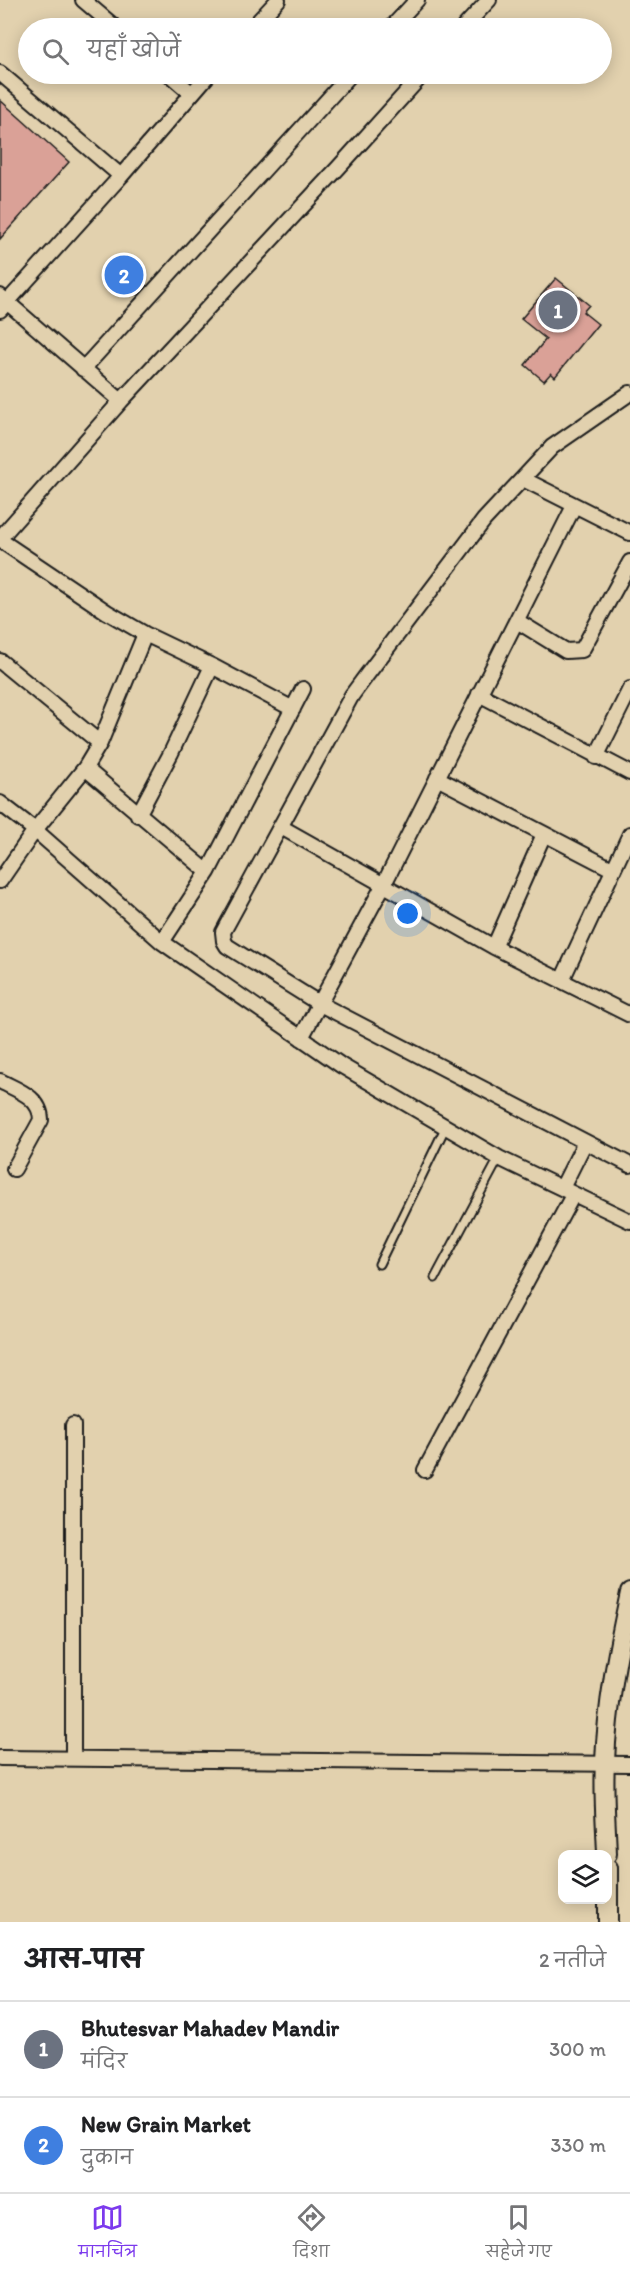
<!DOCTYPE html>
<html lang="hi">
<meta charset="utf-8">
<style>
:root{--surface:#fff;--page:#f2f2f2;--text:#202124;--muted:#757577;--line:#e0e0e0;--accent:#7c3aed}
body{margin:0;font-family:Itim,"Playpen Sans Deva",sans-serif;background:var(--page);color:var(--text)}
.controls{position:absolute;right:18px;bottom:18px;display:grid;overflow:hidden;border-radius:12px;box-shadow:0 3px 15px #0003}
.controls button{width:54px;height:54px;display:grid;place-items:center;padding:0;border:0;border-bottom:2px solid var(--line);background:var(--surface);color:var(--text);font:30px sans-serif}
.you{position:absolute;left:408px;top:914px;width:21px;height:21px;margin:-15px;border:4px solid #fff;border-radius:50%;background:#1a73e8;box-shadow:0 0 0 9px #1a73e833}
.badge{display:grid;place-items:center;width:39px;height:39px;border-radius:50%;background:var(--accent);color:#fff;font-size:20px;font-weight:700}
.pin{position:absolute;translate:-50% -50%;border:3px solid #fff;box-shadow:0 2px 6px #0006}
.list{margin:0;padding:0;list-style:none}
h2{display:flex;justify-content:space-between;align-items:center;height:78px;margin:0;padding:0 24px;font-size:26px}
h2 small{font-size:20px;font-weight:400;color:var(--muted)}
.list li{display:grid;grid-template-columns:39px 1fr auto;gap:18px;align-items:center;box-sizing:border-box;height:96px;padding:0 24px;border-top:2px solid var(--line)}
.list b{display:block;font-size:22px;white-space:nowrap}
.list p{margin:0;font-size:20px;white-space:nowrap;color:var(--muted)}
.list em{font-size:20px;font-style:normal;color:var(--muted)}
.icon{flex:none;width:33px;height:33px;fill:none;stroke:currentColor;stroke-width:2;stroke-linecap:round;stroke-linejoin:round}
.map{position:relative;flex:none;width:630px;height:1922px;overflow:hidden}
.search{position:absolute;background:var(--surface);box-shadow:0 3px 15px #0003;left:18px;right:18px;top:18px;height:66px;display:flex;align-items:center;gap:15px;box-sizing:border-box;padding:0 21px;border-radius:33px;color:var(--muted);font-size:22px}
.sheet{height:270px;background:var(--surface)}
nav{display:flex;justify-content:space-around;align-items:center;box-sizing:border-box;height:84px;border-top:2px solid var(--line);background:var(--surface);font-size:16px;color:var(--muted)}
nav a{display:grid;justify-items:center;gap:3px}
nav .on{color:var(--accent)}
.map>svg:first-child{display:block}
.building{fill:#daa197;stroke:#1c1c1c;stroke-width:1.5}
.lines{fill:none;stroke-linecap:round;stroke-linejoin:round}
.lane-casing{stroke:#1c1c1c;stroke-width:11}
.street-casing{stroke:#1c1c1c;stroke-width:18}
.secondary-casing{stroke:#1c1c1c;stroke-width:22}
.lane{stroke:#e2d1ae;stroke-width:7}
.street{stroke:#e2d1ae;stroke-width:14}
.secondary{stroke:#e2d1ae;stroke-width:18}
</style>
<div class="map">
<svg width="630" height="1922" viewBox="0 0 630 1922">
<rect width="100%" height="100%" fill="#e2d1ae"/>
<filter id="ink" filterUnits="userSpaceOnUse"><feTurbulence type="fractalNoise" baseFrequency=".0167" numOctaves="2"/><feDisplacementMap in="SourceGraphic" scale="12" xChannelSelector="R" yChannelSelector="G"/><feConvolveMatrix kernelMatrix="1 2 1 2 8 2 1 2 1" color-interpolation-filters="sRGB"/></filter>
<g filter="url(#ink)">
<path class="building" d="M0,100L69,162L0,239Z
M556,278L589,305L583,312L598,324L555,377L551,373L544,381L525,365L546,339L521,319Z"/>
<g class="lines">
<g class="lane-casing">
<path id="lane" d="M379,1264L446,1126
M435,1278L499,1158"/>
</g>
<g class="street-casing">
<path id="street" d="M83,0L116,28
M252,28L278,0
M391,28L417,0
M463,28L489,0
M0,73L121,176
M169,74L191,93
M0,296L121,401
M0,310L121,176L209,74
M83,369L351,74
M630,393L552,447L484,520L366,676L352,695L223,932L224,941L227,946L320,1004L630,1165
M523,479L630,533
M0,538L121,401L339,167L423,74
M0,540L107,612L145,634L212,666L293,709
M517,621L566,651L582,650L630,562
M0,661L100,743
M479,694L630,773
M596,757L630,689
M85,768L208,872
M437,778L612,869
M0,803L35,830L162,942L342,1066L499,1158L630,1221
M138,815L171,753L212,666
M281,827L494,947L630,1015
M0,881L35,830L85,768L100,743L145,634
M162,942L208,872L303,689
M494,947L544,834
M562,980L630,834
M301,1038L384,884L574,506
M0,1081C17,1090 41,1097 41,1120L14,1169
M562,1188L585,1142
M73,1425V1757
M425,1470L573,1195
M0,1758L630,1764"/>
</g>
<g class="secondary-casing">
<path id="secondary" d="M607,1854C606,1824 603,1793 605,1762C607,1705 618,1649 630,1593
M608,1868V1922"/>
</g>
<use href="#lane" class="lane"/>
<use href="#street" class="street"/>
<use href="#secondary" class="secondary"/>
</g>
</g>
</svg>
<div class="controls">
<button><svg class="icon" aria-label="layers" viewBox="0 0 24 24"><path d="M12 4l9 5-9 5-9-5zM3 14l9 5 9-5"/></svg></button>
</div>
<div class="you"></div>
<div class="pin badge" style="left:558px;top:310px;background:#6b7280">1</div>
<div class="pin badge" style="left:124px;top:275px;background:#3f7fe0">2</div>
<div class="search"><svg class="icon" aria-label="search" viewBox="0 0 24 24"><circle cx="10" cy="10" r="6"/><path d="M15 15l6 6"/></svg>यहाँ खोजें</div>
</div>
<section class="sheet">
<h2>आस-पास<small>2 नतीजे</small></h2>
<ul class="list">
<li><span class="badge" style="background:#6b7280">1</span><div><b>Bhutesvar Mahadev Mandir</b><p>मंदिर</p></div><em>300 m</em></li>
<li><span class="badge" style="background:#3f7fe0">2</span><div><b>New Grain Market</b><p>दुकान</p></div><em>330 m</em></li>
</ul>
</section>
<nav>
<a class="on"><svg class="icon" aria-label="map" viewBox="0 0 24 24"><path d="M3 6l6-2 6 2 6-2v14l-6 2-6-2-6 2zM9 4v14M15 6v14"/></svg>मानचित्र</a>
<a><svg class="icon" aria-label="directions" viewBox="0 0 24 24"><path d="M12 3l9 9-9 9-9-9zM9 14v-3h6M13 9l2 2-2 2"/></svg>दिशा</a>
<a><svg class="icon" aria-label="saved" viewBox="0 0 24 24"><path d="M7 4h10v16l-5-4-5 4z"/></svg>सहेजे गए</a>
</nav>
